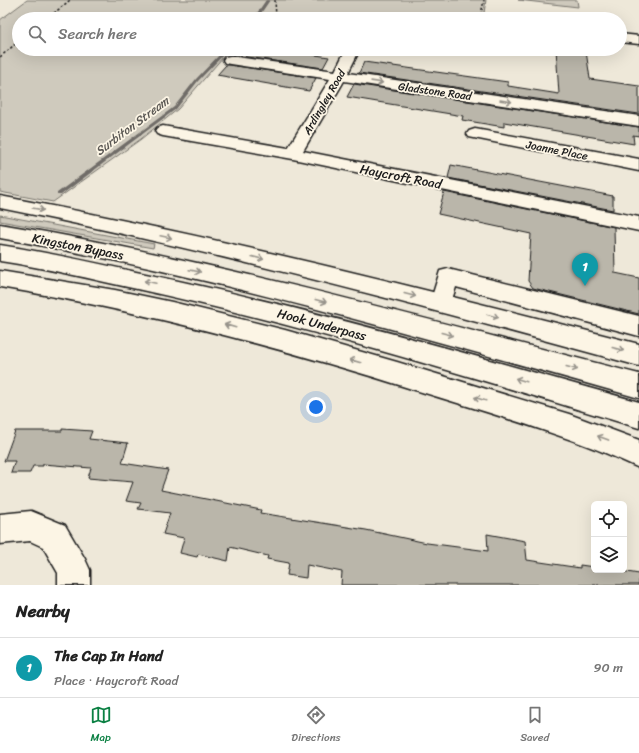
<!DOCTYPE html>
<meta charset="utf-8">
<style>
:root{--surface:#fff;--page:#f2f2f2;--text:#222;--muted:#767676;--line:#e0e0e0;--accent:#0b8043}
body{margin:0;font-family:Sriracha,sans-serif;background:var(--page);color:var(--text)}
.controls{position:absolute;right:12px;bottom:12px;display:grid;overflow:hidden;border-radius:6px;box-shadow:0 4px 16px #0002}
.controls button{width:36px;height:36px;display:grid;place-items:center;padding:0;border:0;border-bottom:1px solid var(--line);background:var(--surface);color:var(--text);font:20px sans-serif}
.you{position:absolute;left:316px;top:407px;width:14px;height:14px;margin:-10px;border:3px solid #fff;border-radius:50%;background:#1a73e8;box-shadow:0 0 0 6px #1a73e833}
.badge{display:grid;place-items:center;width:26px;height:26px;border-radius:50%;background:var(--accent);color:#fff;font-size:13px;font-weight:700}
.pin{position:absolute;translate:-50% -33px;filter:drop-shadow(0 1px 2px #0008)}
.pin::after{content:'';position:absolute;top:21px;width:14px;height:12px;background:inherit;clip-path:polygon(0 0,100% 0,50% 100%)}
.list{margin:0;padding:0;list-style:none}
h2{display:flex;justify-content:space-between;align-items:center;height:52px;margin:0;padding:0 16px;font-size:17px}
h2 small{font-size:13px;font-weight:400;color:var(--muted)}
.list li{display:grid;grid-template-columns:26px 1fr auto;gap:12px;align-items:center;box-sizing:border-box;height:60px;padding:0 16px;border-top:1px solid var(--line)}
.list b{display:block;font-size:15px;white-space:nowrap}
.list p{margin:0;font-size:13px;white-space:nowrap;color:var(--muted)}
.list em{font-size:13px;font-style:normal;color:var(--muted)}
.icon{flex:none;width:22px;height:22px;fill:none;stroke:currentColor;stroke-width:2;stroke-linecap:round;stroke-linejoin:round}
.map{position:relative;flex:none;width:639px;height:585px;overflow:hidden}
.search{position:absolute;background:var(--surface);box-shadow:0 4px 16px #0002;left:12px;right:12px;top:12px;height:44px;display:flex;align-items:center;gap:10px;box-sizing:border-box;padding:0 14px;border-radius:22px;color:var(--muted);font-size:15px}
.sheet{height:112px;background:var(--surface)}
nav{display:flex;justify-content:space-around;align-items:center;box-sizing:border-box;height:56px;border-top:1px solid var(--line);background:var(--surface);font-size:11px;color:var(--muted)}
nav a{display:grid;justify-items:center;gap:2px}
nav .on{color:var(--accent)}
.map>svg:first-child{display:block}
.green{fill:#cfcabd;stroke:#76736c}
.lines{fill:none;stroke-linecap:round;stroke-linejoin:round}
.stream{fill:#6f6c67;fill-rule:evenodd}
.building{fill:#bab6aa;stroke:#1c1c1c}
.minor-casing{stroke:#1c1c1c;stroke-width:3}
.highway-casing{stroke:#1c1c1c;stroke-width:3}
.path{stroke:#1c1c1c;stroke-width:1.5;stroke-dasharray:2.5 2;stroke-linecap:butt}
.minor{fill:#fcf5e5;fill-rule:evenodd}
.highway{fill:#fcf5e5;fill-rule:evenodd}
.oneway{stroke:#97938b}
.labels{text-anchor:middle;stroke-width:3.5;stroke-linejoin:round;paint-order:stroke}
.far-street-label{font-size:11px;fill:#1c1c1c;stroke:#fcf5e5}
.far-water-label{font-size:12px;font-style:italic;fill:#5b5854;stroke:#fcf5e5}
.street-label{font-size:13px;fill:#1c1c1c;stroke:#fcf5e5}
</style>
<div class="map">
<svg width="639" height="585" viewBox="0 0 639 585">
<rect width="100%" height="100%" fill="#eee8d9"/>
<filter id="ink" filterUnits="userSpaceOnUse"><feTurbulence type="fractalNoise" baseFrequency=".025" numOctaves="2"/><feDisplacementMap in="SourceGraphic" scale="8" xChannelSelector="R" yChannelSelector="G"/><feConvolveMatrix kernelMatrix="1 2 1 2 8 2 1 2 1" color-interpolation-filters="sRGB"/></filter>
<g filter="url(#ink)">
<path class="green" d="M27,0H486L483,19H19V49H230L178,109L141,139L53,202L0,192V20Z
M518,0H577L578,7Z
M0,215L154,244L153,248L0,221Z"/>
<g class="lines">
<path class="stream" d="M266,0H270L257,19H253Z
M225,49H229L198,81L176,109L61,195H57V193L174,107L196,79Z"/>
</g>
<path class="building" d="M238,49H277L329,57L323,68L233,55Z
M556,49H582L586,51L590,79L639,86V114L359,73L364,62L508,82V86L559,94Z
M226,65H230L316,78L309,91L217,75Z
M354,84L639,127V136L633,135L634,144L504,122V127L462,120L463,116L347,97Z
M451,165L613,196V210L448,178Z
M444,192L614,227L615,273L639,278V314L533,288L528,281L531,234L438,214Z
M62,429L92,431L89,439L128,443L122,463L168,470L161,490L261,510L260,513L366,530L427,543L488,551L487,534L525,541L527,560L580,568V565L594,567V570H615L639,574V585H341L342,572L307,565L306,578L287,575L289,563L267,559L268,556L230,547L228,561L198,554L197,557L180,553L184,538L163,534L170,513L138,509L141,503L126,501L133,482L88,478L91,468L43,464V466H33L30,473H11L15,461H4L15,431H62Z"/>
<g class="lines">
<g class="minor-casing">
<path id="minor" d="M620,34L639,36V44L620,42Z
M346,49H360L348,73L639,116V126L344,81L303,151L639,217V231L293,159L163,136L157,134L155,131L157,128L163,126L288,148L330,79L230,64L225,63L223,60L225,57L230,56L335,71Z
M475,129L639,159V171L469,137L467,134L469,131Z
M448,269L639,316V336L456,287L449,309L441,312L433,309L430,303L440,271Z
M31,511L65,525L85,559L90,570V585H58V573L43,547L30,541L0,544V514Z"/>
</g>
<g class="highway-casing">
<path id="highway" d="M0,196C215,236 427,290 639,344V366C427,308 216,251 0,208Z
M0,224C216,260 427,320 639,374V398C427,339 216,276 0,238Z
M0,245C46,252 91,262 136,272C306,307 473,355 639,402V428C473,377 307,326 137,289C91,279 46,268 0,261Z
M0,271L115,290L172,302L285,330L397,362L569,414L639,440V468C624,461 609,454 593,448C535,426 474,408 415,390C279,347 141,311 0,287Z"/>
</g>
<path class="path" d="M275,0L276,17L280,19
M47,19L70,0
M480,19L484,0
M0,57L19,41"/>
<use href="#minor" class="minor"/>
<use href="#highway" class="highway"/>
</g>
<defs><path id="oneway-shaft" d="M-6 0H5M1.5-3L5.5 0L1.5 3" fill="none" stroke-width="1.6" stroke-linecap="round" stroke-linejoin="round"/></defs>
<g class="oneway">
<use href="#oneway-shaft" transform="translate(377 82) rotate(8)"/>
<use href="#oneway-shaft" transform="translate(506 101) rotate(8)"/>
<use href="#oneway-shaft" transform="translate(38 209) rotate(10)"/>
<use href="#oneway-shaft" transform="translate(166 237) rotate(12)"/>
<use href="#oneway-shaft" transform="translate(258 258) rotate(14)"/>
<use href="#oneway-shaft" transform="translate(195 271) rotate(12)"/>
<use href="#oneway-shaft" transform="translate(150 282) rotate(-168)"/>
<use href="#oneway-shaft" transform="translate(410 295) rotate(14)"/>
<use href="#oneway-shaft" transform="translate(321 301) rotate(15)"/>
<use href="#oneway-shaft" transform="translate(493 316) rotate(15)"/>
<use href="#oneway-shaft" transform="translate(230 326) rotate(-164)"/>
<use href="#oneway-shaft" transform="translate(447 334) rotate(15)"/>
<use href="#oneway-shaft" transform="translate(618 349) rotate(15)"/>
<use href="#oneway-shaft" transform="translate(355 361) rotate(-164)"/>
<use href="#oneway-shaft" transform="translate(572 368) rotate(15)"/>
<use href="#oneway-shaft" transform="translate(521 380) rotate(-163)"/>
<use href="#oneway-shaft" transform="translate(480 399) rotate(-163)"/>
<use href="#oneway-shaft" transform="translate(603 438) rotate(-160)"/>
</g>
</g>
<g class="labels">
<g class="far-street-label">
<text transform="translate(435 91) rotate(8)" y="4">Gladstone Road</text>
<text transform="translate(324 102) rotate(-60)" y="4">Ardingley Road</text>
<text transform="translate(557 150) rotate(11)" y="4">Joanne Place</text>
</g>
<g class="far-water-label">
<text transform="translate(132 126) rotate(-37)" y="4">Surbiton Stream</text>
</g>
<g class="street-label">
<text transform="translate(401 176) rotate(11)" y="5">Haycroft Road</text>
<text transform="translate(78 246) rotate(11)" y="5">Kingston Bypass</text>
<text transform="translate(322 324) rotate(15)" y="5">Hook Underpass</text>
</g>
</g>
</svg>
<div class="controls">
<button><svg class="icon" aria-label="locate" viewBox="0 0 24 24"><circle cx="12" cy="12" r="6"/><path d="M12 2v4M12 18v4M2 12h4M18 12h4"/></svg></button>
<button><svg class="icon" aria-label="layers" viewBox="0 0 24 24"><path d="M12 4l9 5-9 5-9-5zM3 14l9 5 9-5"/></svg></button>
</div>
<div class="you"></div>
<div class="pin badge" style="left:585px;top:286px;background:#0f9aa8">1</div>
<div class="search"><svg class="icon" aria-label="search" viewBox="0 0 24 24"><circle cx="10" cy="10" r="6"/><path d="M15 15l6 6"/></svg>Search here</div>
</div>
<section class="sheet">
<h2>Nearby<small></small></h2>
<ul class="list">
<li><span class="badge" style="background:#0f9aa8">1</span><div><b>The Cap In Hand</b><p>Place · Haycroft Road</p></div><em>90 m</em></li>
</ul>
</section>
<nav>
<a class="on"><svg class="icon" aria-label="map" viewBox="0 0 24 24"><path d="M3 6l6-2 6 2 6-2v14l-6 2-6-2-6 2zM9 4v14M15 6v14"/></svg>Map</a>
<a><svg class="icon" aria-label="directions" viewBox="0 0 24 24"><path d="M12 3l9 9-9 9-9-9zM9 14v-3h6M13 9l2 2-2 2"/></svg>Directions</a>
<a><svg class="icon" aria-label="saved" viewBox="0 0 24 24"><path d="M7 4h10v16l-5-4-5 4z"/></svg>Saved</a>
</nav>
